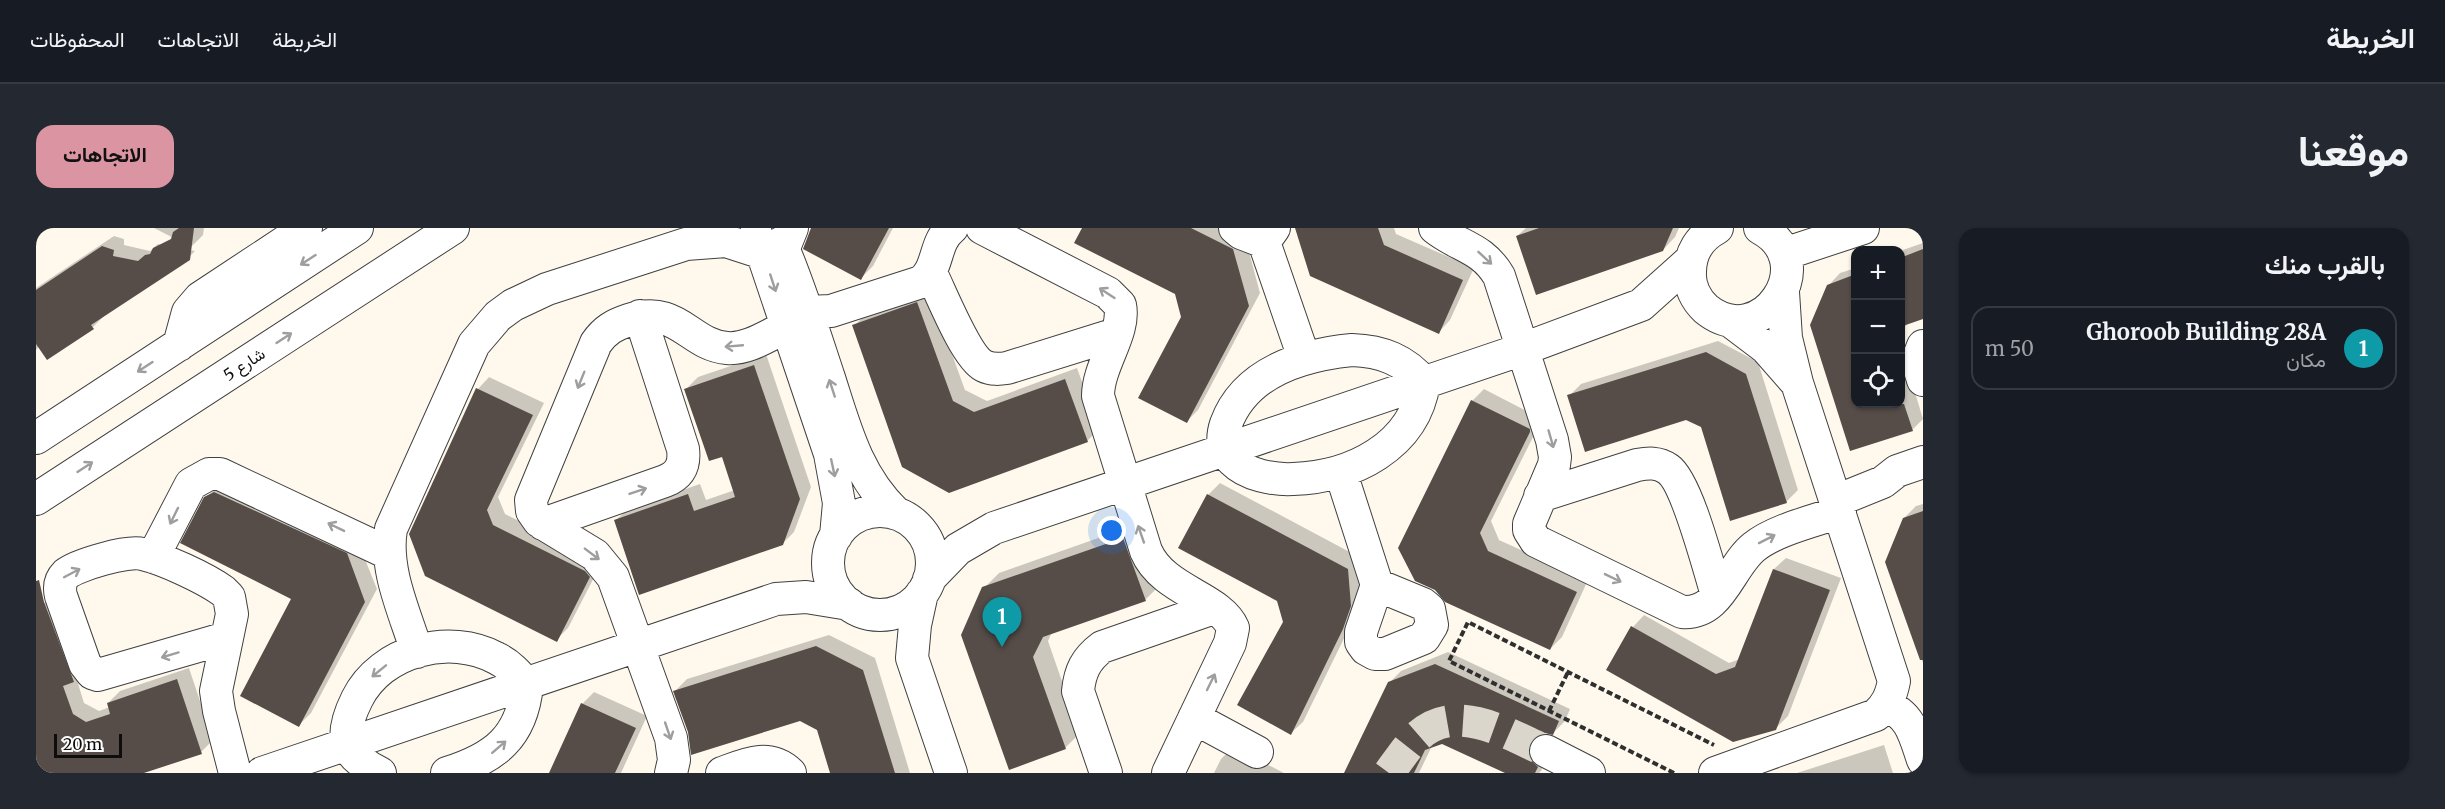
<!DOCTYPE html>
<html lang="ar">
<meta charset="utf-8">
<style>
:root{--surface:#171b24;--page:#242831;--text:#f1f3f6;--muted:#9ea1a6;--line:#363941;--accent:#db94a1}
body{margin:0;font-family:Merriweather,Vazirmatn,serif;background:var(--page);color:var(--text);direction:rtl}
.controls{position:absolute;right:18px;top:18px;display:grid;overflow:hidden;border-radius:12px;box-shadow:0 2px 4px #0004}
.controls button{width:54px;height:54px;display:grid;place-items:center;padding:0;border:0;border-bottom:2px solid var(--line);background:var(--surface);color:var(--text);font:30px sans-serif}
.scale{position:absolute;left:18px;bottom:15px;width:68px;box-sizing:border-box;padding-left:6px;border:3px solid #0d0d0d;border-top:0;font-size:16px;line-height:21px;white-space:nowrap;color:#0d0d0d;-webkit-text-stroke:4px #fff;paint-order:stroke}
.you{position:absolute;left:1076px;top:303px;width:21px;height:21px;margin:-15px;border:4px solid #fff;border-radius:50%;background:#1a73e8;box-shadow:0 0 0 9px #1a73e833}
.badge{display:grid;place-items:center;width:39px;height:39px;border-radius:50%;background:var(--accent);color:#fff;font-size:20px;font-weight:700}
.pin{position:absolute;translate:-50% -50px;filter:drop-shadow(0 2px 3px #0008)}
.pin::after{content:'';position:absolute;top:32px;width:21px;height:18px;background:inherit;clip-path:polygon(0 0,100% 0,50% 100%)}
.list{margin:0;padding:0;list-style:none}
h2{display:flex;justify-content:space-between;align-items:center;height:78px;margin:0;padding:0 24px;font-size:26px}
h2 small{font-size:20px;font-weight:400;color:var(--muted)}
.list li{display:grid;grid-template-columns:39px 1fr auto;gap:18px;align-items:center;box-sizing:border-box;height:84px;margin:0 12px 12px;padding:0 12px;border:2px solid var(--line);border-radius:18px}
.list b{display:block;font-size:22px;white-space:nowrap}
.list p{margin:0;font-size:20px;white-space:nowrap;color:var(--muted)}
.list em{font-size:20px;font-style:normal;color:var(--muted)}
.icon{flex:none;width:33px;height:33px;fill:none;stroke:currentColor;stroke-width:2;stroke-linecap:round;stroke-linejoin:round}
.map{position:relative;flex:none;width:1887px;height:545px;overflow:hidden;direction:ltr;border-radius:18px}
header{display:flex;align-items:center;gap:36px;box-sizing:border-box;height:84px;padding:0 30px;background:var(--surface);border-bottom:2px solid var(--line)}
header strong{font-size:28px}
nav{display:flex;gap:33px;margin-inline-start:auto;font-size:21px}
.intro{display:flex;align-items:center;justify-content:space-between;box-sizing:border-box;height:144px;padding:0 36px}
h1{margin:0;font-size:42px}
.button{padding:15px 27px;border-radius:18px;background:var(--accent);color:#111;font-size:21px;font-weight:700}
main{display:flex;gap:36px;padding:0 36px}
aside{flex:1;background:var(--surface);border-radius:18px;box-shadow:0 2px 4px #0004}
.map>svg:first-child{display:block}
.shadow{fill:#0003}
.building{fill:#564d49}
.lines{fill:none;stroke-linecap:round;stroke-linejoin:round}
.minor-tunnel{stroke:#dbd6cb;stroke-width:32;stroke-dasharray:32 16;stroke-linecap:butt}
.minor-casing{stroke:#404040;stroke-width:34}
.path{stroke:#2f2f2f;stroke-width:4;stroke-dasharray:6 3;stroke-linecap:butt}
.minor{stroke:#fff;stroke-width:32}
.oneway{stroke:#9e9e9e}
.labels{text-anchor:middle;stroke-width:6;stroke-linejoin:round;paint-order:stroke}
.street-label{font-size:16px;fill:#0d0d0d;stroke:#fff}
</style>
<header>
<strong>الخريطة</strong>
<nav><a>الخريطة</a><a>الاتجاهات</a><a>المحفوظات</a></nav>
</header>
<div class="intro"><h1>موقعنا</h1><a class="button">الاتجاهات</a></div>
<main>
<aside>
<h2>بالقرب منك<small></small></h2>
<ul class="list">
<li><span class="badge" style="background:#0f9aa8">1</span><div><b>Ghoroob Building 28A</b><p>مكان</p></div><em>50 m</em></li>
</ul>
</aside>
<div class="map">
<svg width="1887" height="545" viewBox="0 0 1887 545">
<rect width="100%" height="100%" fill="#fff9ed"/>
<path class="shadow" d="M118,0H168L167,7L155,19Z
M777,0H857L837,38L825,50Z
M1047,0H1190L1209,9L1224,65L1162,182L1150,194L1147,89L1140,65Z
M1264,0H1358L1360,6L1438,40L1414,92L1403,104Z
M1490,0H1643L1639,9L1627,22L1481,8Z
M78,8L88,11V17L114,23L122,16L159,23L149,33L68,88L57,99L3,118L0,122V60Z
M1887,15V89L1871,95L1864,108V23Z
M1820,40V176H1864V115L1887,191L1876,202L1815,221L1792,58L1804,45Z
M893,63L929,162L951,173L1041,140L1063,201L1051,213L868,238L818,98L830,86Z
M1682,113L1722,134L1762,262L1750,274L1666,198L1650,190L1533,168L1545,156Z
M730,126L775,259L758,304L746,316L580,292L592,281L664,256L670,272L699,262L686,227L650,161L662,149Z
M453,149L508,175L462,269L469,286L561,331L565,336L532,400L520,412L391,347L442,161Z
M1448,161L1506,191L1455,293L1463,312L1552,352L1526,409L1514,421L1410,373L1436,173Z
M1184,255L1323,329L1326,365L1319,388L1267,494L1255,505L1249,394L1242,372L1172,267Z
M182,258L322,314L341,361L275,485L263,497L257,370L170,270Z
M1887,276V435L1851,334L1868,290L1880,278Z
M1102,296L1124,357L1109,372L1016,404L1012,413L1044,505L1029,520L948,360L963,345Z
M1750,330L1805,350L1752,488L1739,501L1597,399L1608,387L1693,435L1704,431L1738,341Z
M22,370L40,449L48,475L63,483L74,479L72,475L84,463L153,440L177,512L165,524L103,545H0V378Z
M793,407L839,430L874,545H796L783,501L764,491L653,504L639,463L651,451Z
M1412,424L1534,481L1529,493L1517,505H1505L1503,511L1513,527L1505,543L1503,545H1472L1406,514L1396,518L1383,545H1310L1353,455L1365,443Z
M558,464L611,488L585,545H515L546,476Z
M1848,517L1857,545H1761Z
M1197,519L1248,545H1178L1185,531Z"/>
<path class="building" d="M143,0H158L154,32L55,97L58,101L11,132L0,116V62L66,18L78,22L77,28L102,33L109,27L114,26L117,20L135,11L137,4Z
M775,0H853L825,52L767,21Z
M1046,0H1155L1197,21L1213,78L1151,195L1102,170L1145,89L1139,66L1038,15Z
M1259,0H1342L1348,17L1427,52L1403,106L1274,48Z
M1503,0H1637L1627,23L1500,67L1480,8Z
M1887,21V91L1864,99V30Z
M1820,46V176H1868L1877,203L1814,223L1774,97L1791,57Z
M881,74L917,173L938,184L1029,151L1052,214L913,265L866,239L816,97Z
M1670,124L1710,146L1751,275L1694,293L1665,199L1650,192L1549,224L1531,167Z
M718,137L764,271L747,317L603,367L578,292L652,266L658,283L699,269L686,229L673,233L648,161Z
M440,160L497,187L451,282L457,297L549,343L554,349L521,414L389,348L373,306Z
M1435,172L1494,201V204L1444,305L1452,323L1541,364L1514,422L1409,374L1399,362L1379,353L1362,320Z
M178,264L311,325L329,374L263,499L204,468L255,371L144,315L168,269Z
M1171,266L1312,341L1315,378L1307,401L1255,507L1201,477L1247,394L1241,373L1142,320Z
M1887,283V432H1884L1849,334L1867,290Z
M1087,310L1110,373L1007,409L997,429L1030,521L973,542L925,407L946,359Z
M1737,341L1794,362L1740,502L1697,514L1570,442L1595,398L1680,446L1699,439Z
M3,352L8,374L38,454L27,458L37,486L50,494L74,486L71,475L141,451L166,526L108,545H0V353Z
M780,418L827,442L859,545H794L781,502L764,493L655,527L652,504L637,463Z
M1399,436L1523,493L1517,507L1509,505L1501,508L1494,515L1492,523L1495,532L1502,539L1499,545H1469L1406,516L1389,522L1378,545H1308L1352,454Z
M545,475L600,500L579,545H513Z"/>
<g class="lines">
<path class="minor-tunnel" d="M1353,545C1361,534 1369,522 1378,512C1417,471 1469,505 1510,523"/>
<g class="minor-casing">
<path id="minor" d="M946,0L1072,65L1084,77C1090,105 1062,137 1062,168L1110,323C1127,363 1184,369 1197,400L1194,415L1132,545
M1199,0L1205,5L1228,14L1238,0
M1399,0C1423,19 1446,19 1463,48L1516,212L1519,229L1518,237L1493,296V302L1500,313L1646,384C1685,387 1693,339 1718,319C1739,302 1778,293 1804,284
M1681,0C1664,9 1654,25 1654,44C1653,58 1660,72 1670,81C1725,126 1788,34 1724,0
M720,6L794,226L803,275L800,308
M1228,14L1268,130
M745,15C764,59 778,105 793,150C809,200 821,248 860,285
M1748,26L1827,0
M895,45C905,65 930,129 948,138C956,142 964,141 971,140L1080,106
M771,84L795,83L885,54C904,40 897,15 916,0
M1693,92L1730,120L1758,152
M143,117L152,84L164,70L270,0
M1887,118L1881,133L1887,152
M1316,122C1346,123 1369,132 1388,155C1378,219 1316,249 1257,251C1237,252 1211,247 1197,233C1186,222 1185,211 1190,196C1209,144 1266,127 1316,122Z
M0,210L321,0
M1305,245L1341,357
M1504,268L1601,237C1612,235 1622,234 1632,241C1651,254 1673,341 1681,367
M0,271L417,0
M1800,273L1847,254L1861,243L1887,234
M792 335a52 52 0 1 1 104 0a52 52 0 1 1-104 0Z
M507,296L629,253C644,247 649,237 647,221L604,88
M117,329L155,256L173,246H184L352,325
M893,351L922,321L958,300L1487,121L1605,77L1654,33
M1341,357L1387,376L1393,381L1396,397L1388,410L1349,426H1339L1330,421L1325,414V404Z
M886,365L879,397L876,430L915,545
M190,410L62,447L56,445L49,436L25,368C23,360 24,352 30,346C41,337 92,322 106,326C128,331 169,350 187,363L193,369L196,386L180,463L183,483L199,545
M381,424C369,385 348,342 355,301L438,116L462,88L477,77L511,61L650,16L690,13L727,25L748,20L756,0
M1850,478C1875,486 1879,509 1887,532
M1158,490L1221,524
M1510,523L1553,545
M226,545L740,371L770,369L813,376
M344,545C333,540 314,528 311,515C308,501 315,483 321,471C345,422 414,405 460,430C473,436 482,446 491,457C486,509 459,530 411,545
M635,545L638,532L635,510L577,349L559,327L503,293L496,283L495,272L560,115C569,102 578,97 593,92C642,76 653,117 691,120C712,122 734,106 752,98
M686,545C710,536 733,525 754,545
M1070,545L1042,463C1044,443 1050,431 1066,419L1178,380
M1679,545L1840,487C1851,477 1855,468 1858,453L1761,155L1750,110L1747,64"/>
</g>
<path class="path" d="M1513,483L1532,444
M1638,545L1413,433L1432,394L1678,517"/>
<use href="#minor" class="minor"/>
</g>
<defs><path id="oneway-shaft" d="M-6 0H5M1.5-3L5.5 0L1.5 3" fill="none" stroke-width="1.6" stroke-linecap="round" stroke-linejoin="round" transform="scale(1.5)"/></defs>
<g class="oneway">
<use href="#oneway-shaft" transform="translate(1449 30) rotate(43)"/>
<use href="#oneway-shaft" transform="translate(272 32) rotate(147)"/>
<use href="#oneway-shaft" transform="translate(737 55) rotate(72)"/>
<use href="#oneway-shaft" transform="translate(1071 65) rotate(-147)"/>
<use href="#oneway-shaft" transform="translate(248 110) rotate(-33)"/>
<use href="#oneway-shaft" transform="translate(698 118) rotate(175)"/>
<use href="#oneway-shaft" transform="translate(109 139) rotate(147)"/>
<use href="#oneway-shaft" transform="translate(545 152) rotate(112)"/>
<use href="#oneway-shaft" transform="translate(796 160) rotate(-108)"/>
<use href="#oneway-shaft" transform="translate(1515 211) rotate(74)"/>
<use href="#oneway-shaft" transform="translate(49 239) rotate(-33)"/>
<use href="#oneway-shaft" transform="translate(797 240) rotate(78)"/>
<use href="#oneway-shaft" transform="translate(602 263) rotate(-19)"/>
<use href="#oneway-shaft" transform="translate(138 288) rotate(116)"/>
<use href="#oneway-shaft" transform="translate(300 299) rotate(-154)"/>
<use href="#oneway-shaft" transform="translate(1105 306) rotate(-109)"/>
<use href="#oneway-shaft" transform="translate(1731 311) rotate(-27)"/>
<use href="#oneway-shaft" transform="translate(556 326) rotate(37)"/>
<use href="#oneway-shaft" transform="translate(36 345) rotate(-28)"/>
<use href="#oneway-shaft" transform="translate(1577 350) rotate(26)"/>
<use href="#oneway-shaft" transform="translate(134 427) rotate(163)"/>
<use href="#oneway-shaft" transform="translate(343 443) rotate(141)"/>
<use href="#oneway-shaft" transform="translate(1175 454) rotate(-64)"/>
<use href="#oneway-shaft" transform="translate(632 503) rotate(71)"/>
<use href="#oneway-shaft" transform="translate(463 519) rotate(-41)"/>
</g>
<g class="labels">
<g class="street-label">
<text transform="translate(208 136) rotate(-33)" y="6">شارع 5</text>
</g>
</g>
</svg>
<div class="controls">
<button>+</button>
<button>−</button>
<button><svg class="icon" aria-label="locate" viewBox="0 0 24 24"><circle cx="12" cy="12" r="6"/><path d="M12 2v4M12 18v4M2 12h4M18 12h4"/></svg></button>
</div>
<div class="scale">20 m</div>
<div class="you"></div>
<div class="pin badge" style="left:966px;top:419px;background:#0f9aa8">1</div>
</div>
</main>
